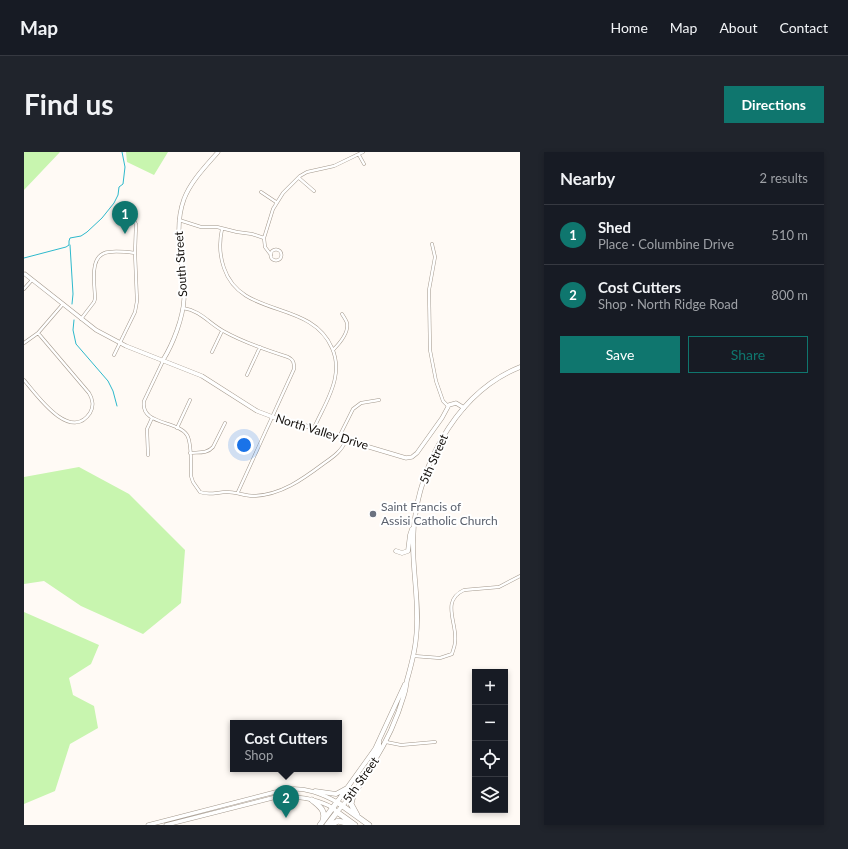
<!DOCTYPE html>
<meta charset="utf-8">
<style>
:root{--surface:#171b24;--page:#20242c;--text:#f1f3f6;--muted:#9ea1a6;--line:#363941;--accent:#0f766e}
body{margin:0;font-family:Lato,sans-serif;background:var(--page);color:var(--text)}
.controls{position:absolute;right:12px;bottom:12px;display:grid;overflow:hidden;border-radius:0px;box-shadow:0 2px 6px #0003}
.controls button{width:36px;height:36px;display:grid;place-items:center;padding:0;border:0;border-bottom:1px solid var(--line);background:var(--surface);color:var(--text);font:20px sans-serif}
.you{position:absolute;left:220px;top:293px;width:14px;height:14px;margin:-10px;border:3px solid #fff;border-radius:50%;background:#1a73e8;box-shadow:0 0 0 6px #1a73e833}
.badge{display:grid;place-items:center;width:26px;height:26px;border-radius:50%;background:var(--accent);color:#fff;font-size:13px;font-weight:700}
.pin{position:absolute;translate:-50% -33px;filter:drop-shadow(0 1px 2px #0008)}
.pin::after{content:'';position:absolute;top:21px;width:14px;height:12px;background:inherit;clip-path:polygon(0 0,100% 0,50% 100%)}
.popup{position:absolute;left:206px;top:568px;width:112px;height:52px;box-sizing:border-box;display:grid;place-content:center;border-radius:0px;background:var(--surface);filter:drop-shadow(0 1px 3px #0005);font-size:13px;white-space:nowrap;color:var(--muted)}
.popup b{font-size:15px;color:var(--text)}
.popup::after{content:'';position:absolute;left:50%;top:100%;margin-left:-8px;border:8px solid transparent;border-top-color:var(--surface)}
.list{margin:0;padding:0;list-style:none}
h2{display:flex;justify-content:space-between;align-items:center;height:52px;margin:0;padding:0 16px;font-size:17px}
h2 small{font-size:13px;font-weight:400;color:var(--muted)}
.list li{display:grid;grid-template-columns:26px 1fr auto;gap:12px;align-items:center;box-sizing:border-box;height:60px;padding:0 16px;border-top:1px solid var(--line)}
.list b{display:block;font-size:15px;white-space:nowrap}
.list p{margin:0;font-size:13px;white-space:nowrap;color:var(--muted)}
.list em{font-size:13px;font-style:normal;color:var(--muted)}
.actions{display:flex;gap:8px;padding:12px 16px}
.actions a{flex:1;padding:9px 0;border:1px solid var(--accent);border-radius:0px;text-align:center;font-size:14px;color:var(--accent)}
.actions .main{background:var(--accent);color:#fff}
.icon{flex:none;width:22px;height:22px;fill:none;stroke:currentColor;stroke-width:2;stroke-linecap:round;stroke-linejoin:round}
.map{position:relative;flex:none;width:496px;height:673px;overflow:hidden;border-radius:0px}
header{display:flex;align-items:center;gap:24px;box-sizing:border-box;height:56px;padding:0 20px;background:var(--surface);border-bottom:1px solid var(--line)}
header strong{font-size:19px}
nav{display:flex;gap:22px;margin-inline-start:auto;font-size:14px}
.intro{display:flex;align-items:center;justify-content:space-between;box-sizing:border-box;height:96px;padding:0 24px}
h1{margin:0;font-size:28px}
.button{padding:10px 18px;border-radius:0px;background:var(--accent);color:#fff;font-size:14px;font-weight:700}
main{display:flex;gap:24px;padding:0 24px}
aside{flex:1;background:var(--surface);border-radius:0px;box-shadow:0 2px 6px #0003}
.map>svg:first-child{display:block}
.green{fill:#c8f5af}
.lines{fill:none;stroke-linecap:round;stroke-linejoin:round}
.stream{stroke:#2eb9cc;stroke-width:1}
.street-casing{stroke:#a3988c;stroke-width:3.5}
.secondary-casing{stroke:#a3988c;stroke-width:4.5}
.primary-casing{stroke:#a3988c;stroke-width:5}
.highway-casing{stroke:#a3988c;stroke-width:6}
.street{stroke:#fff;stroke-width:2.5}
.secondary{stroke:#fff;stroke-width:3.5}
.primary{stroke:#fff;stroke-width:4}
.highway{stroke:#fff;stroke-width:5}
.worship-dot{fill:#6b7280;stroke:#fff;stroke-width:1.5}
.labels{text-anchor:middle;stroke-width:4;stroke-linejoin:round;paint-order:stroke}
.street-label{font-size:12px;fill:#120e0a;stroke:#fff}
.worship-label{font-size:12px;fill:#5b616d;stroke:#fff;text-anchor:start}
</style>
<header>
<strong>Map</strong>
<nav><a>Home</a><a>Map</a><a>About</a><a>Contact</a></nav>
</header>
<div class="intro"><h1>Find us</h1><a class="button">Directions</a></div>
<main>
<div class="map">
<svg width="496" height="673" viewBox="0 0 496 673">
<rect width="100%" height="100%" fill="#fffaf5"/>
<path class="green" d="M0,0H36L0,38Z
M102,0H144L130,23L103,10Z
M55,315L105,342L161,398L157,451L119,482L57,454L20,429L0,432V325Z
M0,460L75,493L67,512L45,526L49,543L70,554L74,576L46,592L31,639L0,652Z"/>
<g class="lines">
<path class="stream" d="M46,93L49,142L48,152
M0,106L42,95L45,93V89L46,86L57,84L63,80L78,66L90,51L94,43L95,35L99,32L101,15L98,0
M50,168L49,178L52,192L84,229L89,239L93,254"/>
<g class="street-casing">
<path id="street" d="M335,3L340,12
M275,26L290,39
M237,40L252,50
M155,68L177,75H193L213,80L228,82L240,86
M198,77C195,91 195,102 200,116C217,167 287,147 308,196C312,205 313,216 311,226C308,243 297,260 290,276
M408,92L411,105L405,138L406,198L412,229L419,249L424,254
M246.5 103a5.5 5.5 0 1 1 11 0a5.5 5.5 0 1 1-11 0Z
M247,103L241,95L240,86L249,57L259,41L276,24L283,20L310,14L339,0
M0,137L8,128
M159,156C178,159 185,172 201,180C221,191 242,198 264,205C270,208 270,211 270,217L214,340
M57,167L70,150L71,147C71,132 64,102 85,100C93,99 103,100 111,101
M0,191L14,181L39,152
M309,198C315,192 325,181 323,171C322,168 320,165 318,162
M188,200L198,179
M90,203L111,160L113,149L111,101L112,72L106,61
M139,209L120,249C116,273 153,268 163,283C168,291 167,314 167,324L169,330L176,340C185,344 193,340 203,340C212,340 221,344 230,344C257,343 279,327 299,312C309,305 318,299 322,288
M223,223L236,195
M0,228C12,242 46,291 66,261C70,255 69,247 65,241L14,181
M153,276L166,248
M315,285L329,257L337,251L355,248
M166,301C174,300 183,302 189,295L201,271
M124,303L123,277L128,266
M390,504L416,506L428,502C429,498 431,494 431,490C434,472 416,449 440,438L475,435L496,424
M362,590L377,593L411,590"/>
</g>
<g class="secondary-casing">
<path id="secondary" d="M1,122L72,178L102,194L178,224L233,259L254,267L290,276L335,292L382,306L388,305L393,301L418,266L425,253L432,251L440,256
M139,208C149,192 159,166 160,147C161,113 148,80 160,47C167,29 181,15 194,0
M124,673L263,637C282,635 298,642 313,650
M142,673L252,645C272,644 292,646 309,656"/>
</g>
<g class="primary-casing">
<path id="primary" d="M372,399L378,401L384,399L386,383L388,377
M350,605L355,596V589
M337,629C356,603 371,574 380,543C382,538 382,533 383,528C387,514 391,500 392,486C396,455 389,424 389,392C389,323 429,242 496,215
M291,639L312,642L323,636
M313,650L351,597L381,532
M309,656L313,660L330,640"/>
</g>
<g class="highway-casing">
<path id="highway" d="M288,648C295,654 302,658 299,668
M333,663L327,652L329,644L339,627
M296,673L313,650L345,673
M303,673L313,660L331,673
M307,673L314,669L326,672"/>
</g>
<use href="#street" class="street"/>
<use href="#secondary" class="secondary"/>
<use href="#primary" class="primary"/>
<use href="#highway" class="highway"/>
</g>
<circle class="worship-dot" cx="349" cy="362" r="4"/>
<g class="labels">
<g class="street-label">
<text transform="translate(157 112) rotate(-94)" y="4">South Street</text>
<text transform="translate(298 280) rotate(17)" y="4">North Valley Drive</text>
<text transform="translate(410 307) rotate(-66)" y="4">5th Street</text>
<text transform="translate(337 628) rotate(-55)" y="4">5th Street</text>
</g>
<g class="worship-label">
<text x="357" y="359">Saint Francis of<tspan x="357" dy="14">Assisi Catholic Church</tspan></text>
</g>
</g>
</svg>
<div class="controls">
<button>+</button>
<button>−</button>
<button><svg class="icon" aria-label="locate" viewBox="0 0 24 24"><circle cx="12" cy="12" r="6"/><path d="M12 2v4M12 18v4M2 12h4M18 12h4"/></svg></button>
<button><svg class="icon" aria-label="layers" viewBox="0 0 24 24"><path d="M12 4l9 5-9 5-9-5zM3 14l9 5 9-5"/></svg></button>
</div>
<div class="you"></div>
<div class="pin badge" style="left:101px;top:82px">1</div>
<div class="pin badge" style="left:262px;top:666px">2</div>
<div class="popup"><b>Cost Cutters</b>Shop</div>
</div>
<aside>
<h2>Nearby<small>2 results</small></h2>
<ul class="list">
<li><span class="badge">1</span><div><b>Shed</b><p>Place · Columbine Drive</p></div><em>510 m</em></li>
<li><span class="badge">2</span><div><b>Cost Cutters</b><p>Shop · North Ridge Road</p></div><em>800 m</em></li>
</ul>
<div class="actions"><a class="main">Save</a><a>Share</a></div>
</aside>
</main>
